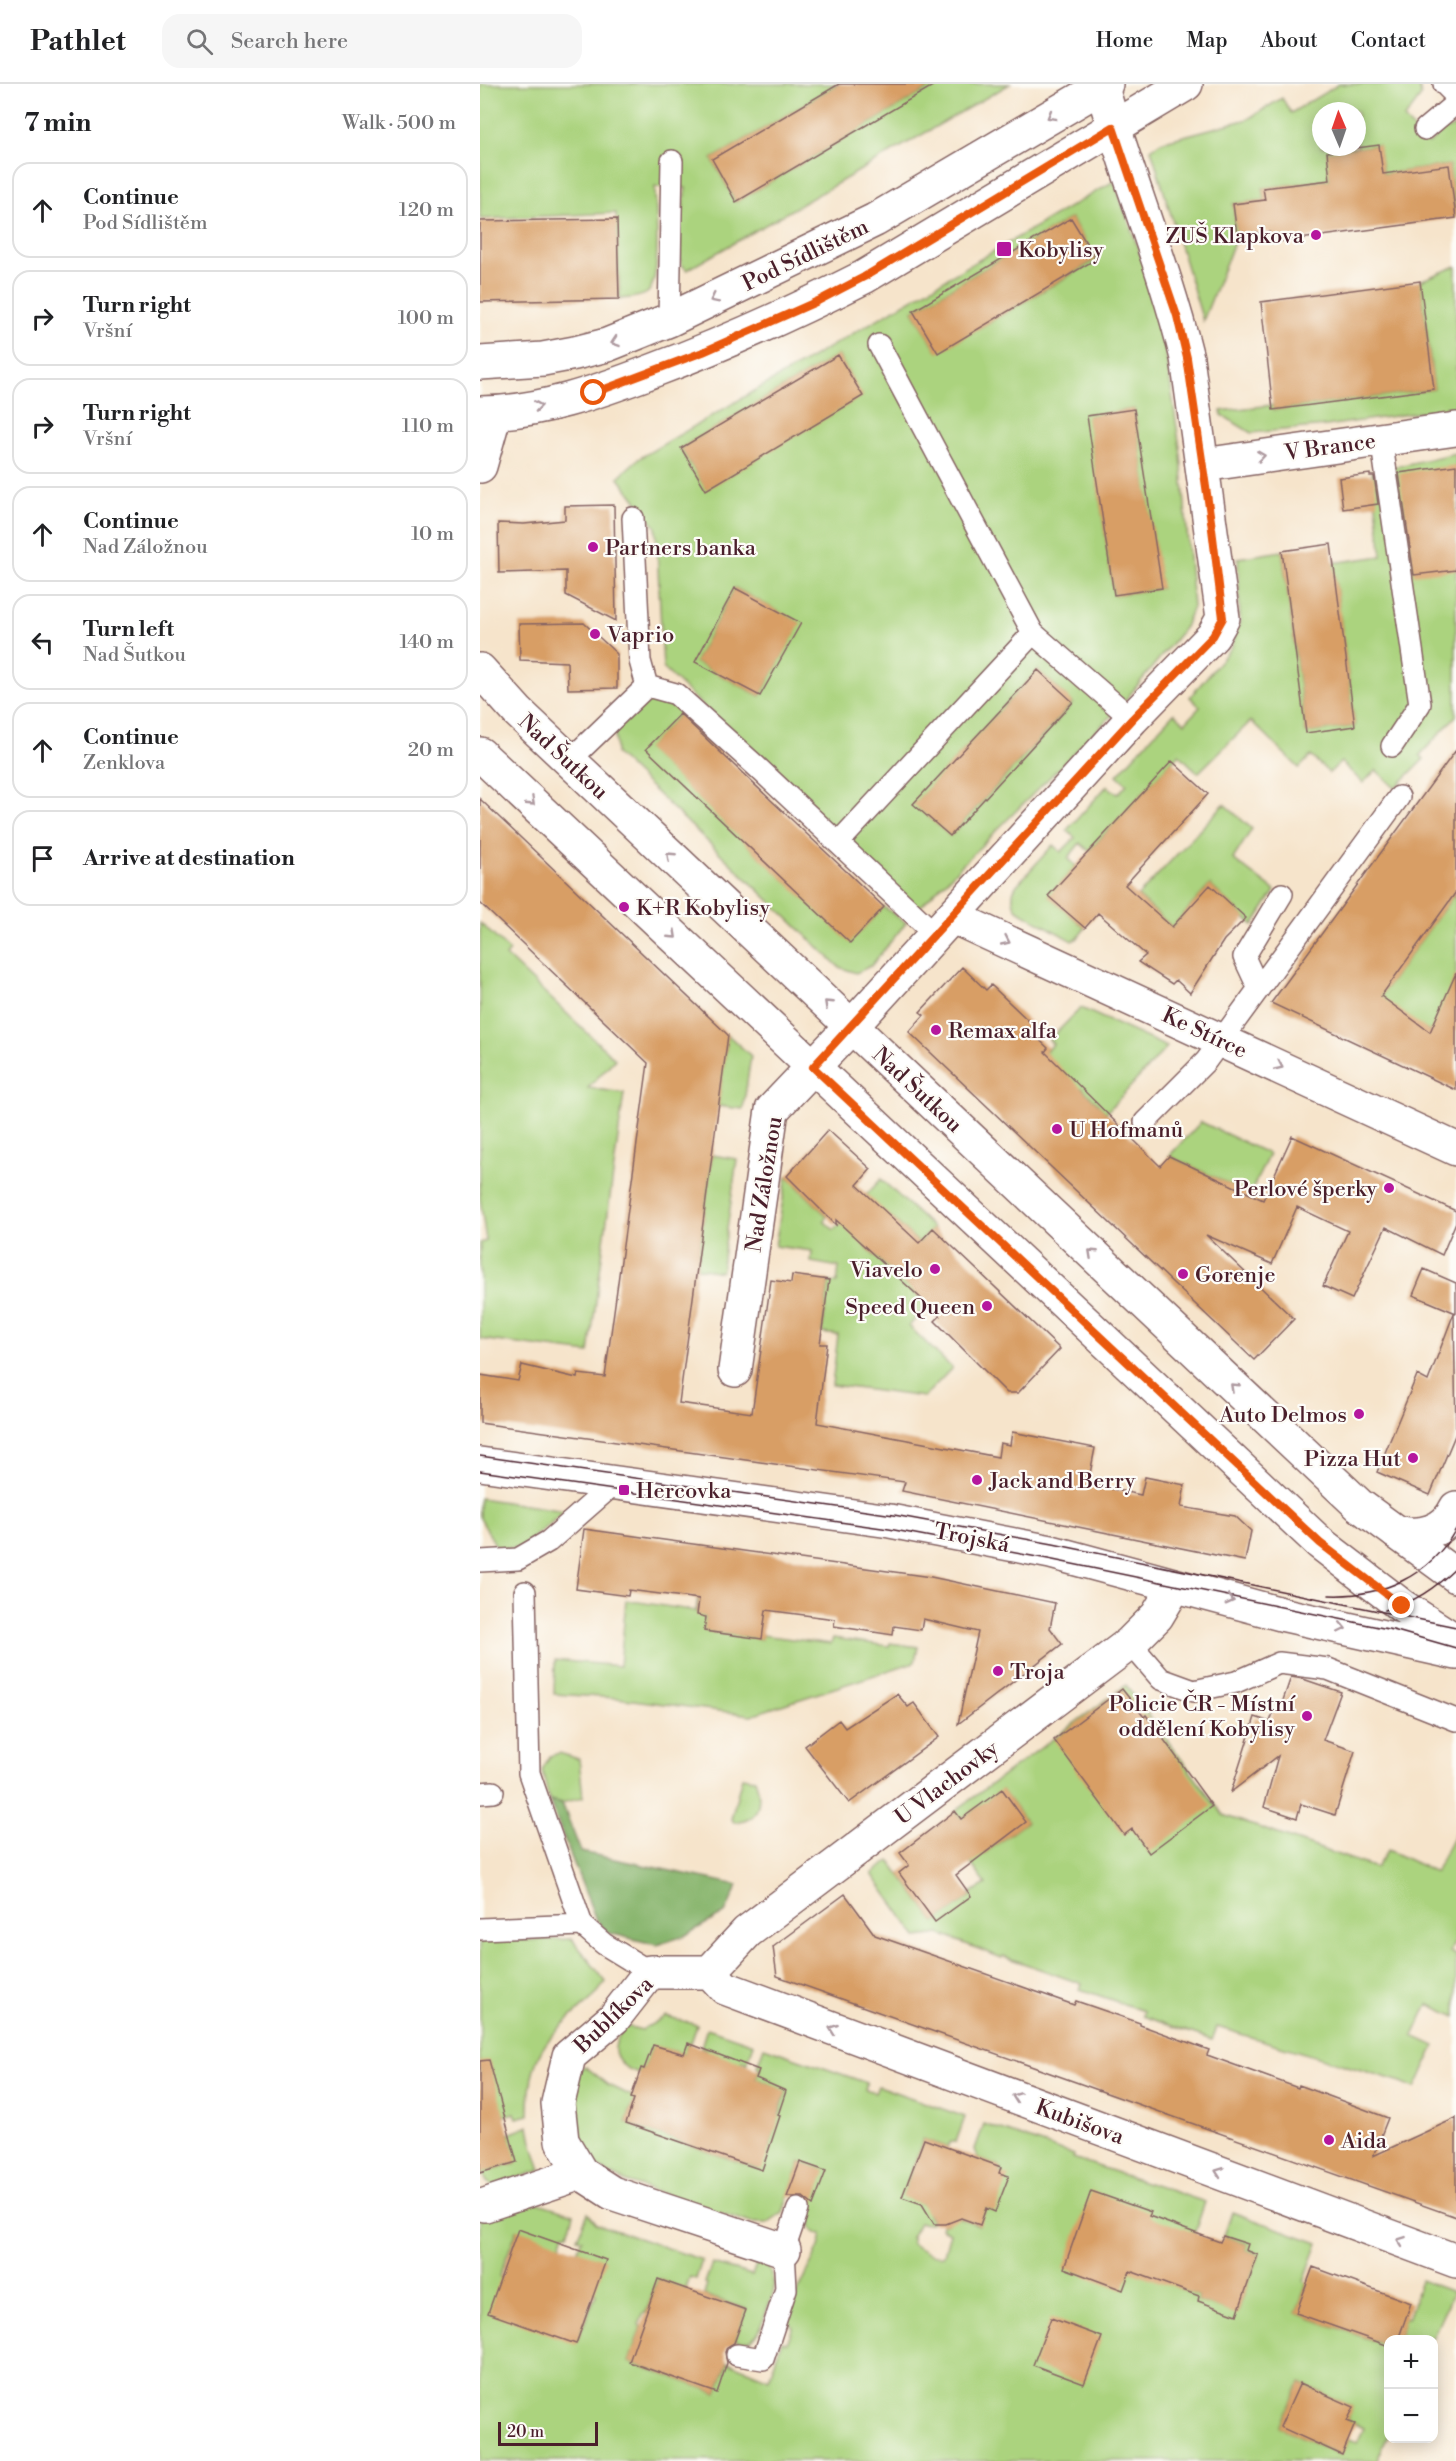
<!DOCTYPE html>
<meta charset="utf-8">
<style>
:root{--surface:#fff;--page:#f6f6f6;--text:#202124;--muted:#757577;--line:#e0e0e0}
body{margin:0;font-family:"Libre Bodoni",serif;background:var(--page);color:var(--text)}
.controls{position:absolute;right:18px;bottom:18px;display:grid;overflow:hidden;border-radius:12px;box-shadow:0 3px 15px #0003}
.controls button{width:54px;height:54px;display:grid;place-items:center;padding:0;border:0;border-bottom:2px solid var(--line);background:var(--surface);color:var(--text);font:30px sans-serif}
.compass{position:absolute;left:832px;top:18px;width:54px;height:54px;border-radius:50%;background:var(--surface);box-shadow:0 3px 15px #0003;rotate:358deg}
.scale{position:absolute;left:18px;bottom:15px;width:100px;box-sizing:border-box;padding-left:6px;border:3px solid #4a1f2b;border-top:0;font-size:16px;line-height:21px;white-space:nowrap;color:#4a1f2b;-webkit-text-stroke:4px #fdfcf7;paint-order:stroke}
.stop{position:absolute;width:18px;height:18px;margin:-14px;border:4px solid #ea580c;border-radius:50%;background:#fff}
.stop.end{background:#ea580c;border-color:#fff;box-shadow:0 2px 6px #0008}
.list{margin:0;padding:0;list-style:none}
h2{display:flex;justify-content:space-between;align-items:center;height:78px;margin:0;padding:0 24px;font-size:26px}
h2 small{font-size:20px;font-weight:400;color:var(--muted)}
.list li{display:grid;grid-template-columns:39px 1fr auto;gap:18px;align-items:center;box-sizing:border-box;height:96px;margin:0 12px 12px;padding:0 12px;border:2px solid var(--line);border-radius:18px}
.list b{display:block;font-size:22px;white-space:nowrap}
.list p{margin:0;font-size:20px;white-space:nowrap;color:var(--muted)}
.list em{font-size:20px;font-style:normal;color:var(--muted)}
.icon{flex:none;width:33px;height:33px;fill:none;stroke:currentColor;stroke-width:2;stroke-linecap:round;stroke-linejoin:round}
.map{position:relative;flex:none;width:976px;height:2377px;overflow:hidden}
header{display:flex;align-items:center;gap:36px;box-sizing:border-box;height:84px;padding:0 30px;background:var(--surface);border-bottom:2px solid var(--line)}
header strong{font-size:28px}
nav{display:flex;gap:33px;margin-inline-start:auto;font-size:21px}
.search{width:420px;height:54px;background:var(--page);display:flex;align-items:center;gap:15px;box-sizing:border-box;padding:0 21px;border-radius:18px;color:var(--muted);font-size:22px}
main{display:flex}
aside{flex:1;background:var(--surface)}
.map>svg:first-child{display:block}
.green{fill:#abd37e;stroke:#7a7954;stroke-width:1.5;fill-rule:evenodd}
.forest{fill:#88b56d;stroke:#696a4c;stroke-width:1.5}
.building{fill:#d89e65}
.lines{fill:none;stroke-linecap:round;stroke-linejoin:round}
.lane-casing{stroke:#866463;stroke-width:24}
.street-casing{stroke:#866463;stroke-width:36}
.secondary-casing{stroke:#866463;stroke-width:36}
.lane{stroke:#fff;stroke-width:21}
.street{stroke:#fff;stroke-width:33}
.secondary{stroke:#fff;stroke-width:33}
.tram{stroke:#4a1f2b;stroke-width:1.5}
.oneway{stroke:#ae9aa0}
.route{stroke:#ea580c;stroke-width:8}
.poi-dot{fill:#b5179e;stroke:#fdfcf7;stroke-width:2}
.labels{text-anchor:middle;stroke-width:4.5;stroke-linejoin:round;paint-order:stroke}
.poi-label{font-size:22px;fill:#4a1f2b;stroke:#fdfcf7;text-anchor:start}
.street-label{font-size:22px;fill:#4a1f2b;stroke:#fdfcf7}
</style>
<header>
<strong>Pathlet</strong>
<div class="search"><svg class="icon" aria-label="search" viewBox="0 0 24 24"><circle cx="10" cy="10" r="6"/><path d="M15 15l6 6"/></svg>Search here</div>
<nav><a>Home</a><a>Map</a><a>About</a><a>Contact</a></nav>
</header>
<main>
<aside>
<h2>7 min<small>Walk · 500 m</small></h2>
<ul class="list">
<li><svg class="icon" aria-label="ahead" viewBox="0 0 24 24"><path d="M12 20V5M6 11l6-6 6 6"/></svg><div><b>Continue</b><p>Pod Sídlištěm</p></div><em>120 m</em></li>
<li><svg class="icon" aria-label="right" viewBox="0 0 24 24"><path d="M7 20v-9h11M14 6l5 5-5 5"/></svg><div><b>Turn right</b><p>Vršní</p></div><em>100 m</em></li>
<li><svg class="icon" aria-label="right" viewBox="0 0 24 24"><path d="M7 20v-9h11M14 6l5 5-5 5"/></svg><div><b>Turn right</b><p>Vršní</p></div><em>110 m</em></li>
<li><svg class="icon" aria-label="ahead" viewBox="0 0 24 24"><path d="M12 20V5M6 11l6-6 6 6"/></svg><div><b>Continue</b><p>Nad Záložnou</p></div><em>10 m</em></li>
<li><svg class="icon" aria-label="left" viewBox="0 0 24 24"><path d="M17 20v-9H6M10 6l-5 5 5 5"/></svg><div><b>Turn left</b><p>Nad Šutkou</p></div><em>140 m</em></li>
<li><svg class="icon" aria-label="ahead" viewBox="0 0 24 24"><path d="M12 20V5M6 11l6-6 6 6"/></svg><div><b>Continue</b><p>Zenklova</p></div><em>20 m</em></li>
<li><svg class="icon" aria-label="arrive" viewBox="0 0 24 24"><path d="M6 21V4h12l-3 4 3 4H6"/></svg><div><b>Arrive at destination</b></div></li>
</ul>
</aside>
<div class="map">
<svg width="976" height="2377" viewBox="0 0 976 2377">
<rect width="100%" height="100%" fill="#fdfcf7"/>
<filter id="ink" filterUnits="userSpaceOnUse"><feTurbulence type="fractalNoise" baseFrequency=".0167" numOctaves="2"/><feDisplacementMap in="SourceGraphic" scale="12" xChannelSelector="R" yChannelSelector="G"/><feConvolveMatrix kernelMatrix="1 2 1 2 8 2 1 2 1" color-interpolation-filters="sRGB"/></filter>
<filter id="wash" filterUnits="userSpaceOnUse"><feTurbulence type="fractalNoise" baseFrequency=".008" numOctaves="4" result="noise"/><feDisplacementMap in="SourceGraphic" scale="24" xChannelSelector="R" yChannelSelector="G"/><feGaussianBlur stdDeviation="1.35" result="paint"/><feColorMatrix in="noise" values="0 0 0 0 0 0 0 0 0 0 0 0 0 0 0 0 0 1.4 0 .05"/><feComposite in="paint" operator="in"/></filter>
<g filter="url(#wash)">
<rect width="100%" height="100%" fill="#f6e4cb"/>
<path class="green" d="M0,0H359L232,75L256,118L456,0H530L207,186L201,180L197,152L206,104L175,103C175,124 183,196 167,209C160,214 148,214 140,215L136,129L0,135Z
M859,0H939L941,12L924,35L949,60L962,47L976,42V134L969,81L903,90L898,61L848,68L850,96L783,104L785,116L753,120L757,151L723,237L671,65L681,58L768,35L802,14L811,29ZM841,27H877V63H841Z
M634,97L679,223L701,371L713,523L705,543L639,624L437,826L183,584L176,443L138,393L158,375ZM591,134L616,176L458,268L433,227ZM358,271L382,312L226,405L201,364ZM654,325L681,504L634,511L608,332ZM255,504L320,539L280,612L215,578ZM558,586L593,619L470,752L434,720Z
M976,182V323L846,342L771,349L742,331L741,327L792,321L794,326L954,305L940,197Z
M976,369V632L940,671L944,675L915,704L896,686L883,699L861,678L849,689L831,672L819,684L771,637L718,689L699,670L609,767L600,759L588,774L596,782L569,812L605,844L597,855L592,857L537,826C532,818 531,810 536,802L573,761L581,768L595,754L587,746L627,702L638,710L647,700L637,691L694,629L705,639L720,623L710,613L752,563L760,537L758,474L802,467L826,649L875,642L853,479L902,472L892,388Z
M167,617L198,623L200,630L167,665L370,858L404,823L426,839L391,882L376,889L359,883L136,670L135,645Z
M744,720L772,745L753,775L795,807L773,841L730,801L692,843L658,812Z
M976,808V906L950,948L894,921Z
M0,839L30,867L26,872L135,975L108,1004L144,1009L109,1269L0,1255V1159L6,1157L0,1114Z
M601,924L687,963L626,1029L602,1004L600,1005L563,970L573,960L569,956Z
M248,951L271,972L263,1025L238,1022Z
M721,1038L789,1070L770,1110L689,1072Z
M232,1071L257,1075L241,1188L217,1184Z
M307,1092L347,1132L344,1137L354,1146L401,1095L453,1144L439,1159L411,1133L384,1162L448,1221L429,1242L472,1284L444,1313L352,1301L358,1251L342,1249L349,1198L357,1199L359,1183L331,1178L332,1167L295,1162Z
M0,1414L85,1427L40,1464H17L0,1434Z
M225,1461L217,1530L226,1533L225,1547L281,1555L282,1551L351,1560L353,1554L409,1562L410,1559L438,1563L435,1578L271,1631L137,1614L74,1610L75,1576L140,1582L146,1516L216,1527Z
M646,1601L743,1731L896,1784L908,1766L955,1788L976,1748V1855L970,1868L976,1871V1933L948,1920L933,1952L955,1962L935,2004L921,1998L737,1943L732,1956L663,1932L664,1927L600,1905L602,1900L523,1872L522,1874L460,1850L437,1853L392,1790L410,1777L455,1838L491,1812V1809L506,1800L486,1773L505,1769L546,1738L522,1706L481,1735L475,1727Z
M79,1669L99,1675L103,1713L82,1719L69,1716L62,1686L70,1672Z
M262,1693L275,1695C282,1714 281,1739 254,1738L251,1735Z
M92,1855L126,1898C121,1903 118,1909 114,1913C69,1952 48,1966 49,2031L37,2034L35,2029L24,2032L0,1992V1857Z
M186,1932L217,1941L211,1959H208L204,1970L173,1962L164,1985L161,1984L160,1989C132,1982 128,1962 146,1942L162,1946Z
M227,1944L274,1960L267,1979L262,1977L257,1990L222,1978L226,1965L221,1963Z
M284,1963L387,1999L385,2006L395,2009L398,2002L485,2033L476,2058H471L467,2063L443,2055L423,2112L448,2122V2131L452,2137L450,2140L439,2139L431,2153V2159C440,2166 453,2173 464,2171L470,2148L461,2144L462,2140H466L474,2132L499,2141L506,2124L514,2127L521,2083L498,2075L495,2065L504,2040L594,2071L593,2074L725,2118L696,2203L719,2212L718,2217L757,2230L778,2171L766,2166L768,2160L744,2152L752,2128L838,2159L824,2197L827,2199L816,2229L908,2262V2351L897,2377H0V2133L52,2117L94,2130L88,2150L84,2149L80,2161L37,2146L19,2192L96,2259L116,2211L97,2167L102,2155L97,2154L108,2129L117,2140L222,2176L216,2195L210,2193L206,2205L178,2195L166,2228H164L159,2242L161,2243L149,2278L237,2309L248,2278L289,2295L302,2257L307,2259L313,2243L308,2238L317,2210L339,2163L342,2150L336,2149L331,2143L332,2121L345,2087L320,2078L303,2128L287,2139H271L147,2098L115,2082L104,2071L91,2029L101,1983H106L129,2001L152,2012L154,2015L146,2039L279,2085L290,2062L306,2008L276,1994L280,1984L277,1982ZM820,2299L873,2323L867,2337L884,2344L877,2359L868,2356L861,2371L800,2343Z
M49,2042L52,2058L61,2086L13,2102L7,2098L2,2088L36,2079L29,2050Z
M284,2176C289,2184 293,2192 294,2202C294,2210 290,2218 287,2225C282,2241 277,2264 255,2256L266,2225L224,2211L227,2200L225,2199L232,2180L272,2191L276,2181Z
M941,2196L973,2208L952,2255L918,2256L925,2234L928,2235Z"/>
<path class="forest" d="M69,1716L82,1719L101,1768L258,1801L245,1829L204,1852L177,1861L129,1849L116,1836Z"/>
<g id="blocks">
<path class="building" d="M359,0H456L256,118L232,75Z
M899,61L903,90L969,81L976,134L790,159L789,148L757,151L753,120L785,116L783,104L850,96L847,68Z
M591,134L616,175L458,269L433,227Z
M137,135L139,215L0,218V137Z
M940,197L954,305L793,326L781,218Z
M358,271L383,312L226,406L201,364Z
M654,325L682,504L634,511L607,332Z
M976,381V486L934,491L919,389Z
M890,390V392H894L898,420L863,425L859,394Z
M134,421L136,537L86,511V487L19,489L18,439L44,440L85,436V422Z
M851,460L875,642L826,649L802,467Z
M255,504L321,539L280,612L215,578Z
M104,539L137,570V604L88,605L87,578L40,576L39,540Z
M558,586L593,618L470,752L433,720Z
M200,630L404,823L370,859L166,665Z
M976,666V808L901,912L950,948L976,889V1006L791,919Z
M692,677L728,710L645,801L692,843L730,801L766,834L744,856L710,909L696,896L692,900L658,878L666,871L618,829L605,844L568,812Z
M0,715L248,951L199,1319L272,1329L291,1196L311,1199L312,1191L349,1196L340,1260H347L337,1339L518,1373L520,1359L530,1361L532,1348L615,1364L608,1400L661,1411L665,1393L705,1401L701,1423L755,1432L771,1447L765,1477L422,1407L425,1398L0,1339V1291L38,1297L42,1281L97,1294L98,1290L125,1293L168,979L0,819Z
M482,883L506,906L511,901L553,941L549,946L568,964L565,968L680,1082L689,1072L783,1116L812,1052L976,1127V1138L962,1171L906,1143L872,1215L843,1202L868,1147L817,1123L792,1180L726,1151L814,1235L774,1276L429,948L444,931L440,928Z
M348,1046L391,1085L377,1101L439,1159L453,1144L580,1265L538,1309H527L455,1237L460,1232L356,1136V1141L307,1092Z
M944,1185L976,1199V1229L933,1211Z
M974,1229L976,1349L950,1411L897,1388L937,1291L948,1297Z
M104,1445L451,1493L575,1519L570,1544L582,1560L478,1640L498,1548L443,1535L441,1546L414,1542L413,1551L354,1542L355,1535L286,1526L282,1555L224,1547L226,1533L217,1531L219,1515L149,1506L148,1512L96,1505Z
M811,1593L823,1595L861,1608L843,1656L875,1667L855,1731L821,1720L817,1734L784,1723L798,1672L751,1708L775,1633L790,1638L794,1626L799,1628Z
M642,1605L664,1633L666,1631L732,1722L669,1769L652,1745L644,1751L574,1656Z
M417,1610L428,1623L434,1619L459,1653L369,1719L325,1662L359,1636L365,1644Z
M522,1705L546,1738L476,1791L491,1812L455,1838L419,1789L429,1781L420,1769L475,1727L481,1735Z
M365,1810L395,1851L594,1921L596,1917L660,1939V1941L729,1966L727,1971L818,2004L819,2001L908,2034L893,2072L976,2034V2133L297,1892L293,1863Z
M208,1959L279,1986L276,1994L306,2007L298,2031L300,2032L282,2086L146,2039L154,2015L151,2014L161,1984L164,1985L173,1961L204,1970Z
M9,1976L37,2078L0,2089V1977Z
M444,2055L521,2083L519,2089L529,2092L515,2128L506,2124L500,2141L481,2134L466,2140H454L442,2120L422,2113Z
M320,2078L346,2087L333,2121L323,2113H307Z
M611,2107L671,2128L669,2132L740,2158L743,2152L768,2160L766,2166L778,2171L757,2231L718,2217L719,2212L650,2187L643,2206L584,2184Z
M38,2145L126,2176L96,2260L8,2229Z
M833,2183L931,2219L918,2256H909V2262L816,2229Z
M178,2195L266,2226L254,2259L247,2263L245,2268L247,2279L237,2309L149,2278Z
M571,2234L622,2253L604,2300L553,2281Z
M820,2299L874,2323L867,2337L875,2340L862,2371L800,2343Z"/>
</g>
</g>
<g filter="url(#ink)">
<use href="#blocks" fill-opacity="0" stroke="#866463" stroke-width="1.5"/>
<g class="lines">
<g class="lane-casing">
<path id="lane" d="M964,0L976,12
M945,45L976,19
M189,236L192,77
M399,261L553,549L652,635
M901,354L940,620L912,662
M167,602L196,610L276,682L456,851
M89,677L167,602L160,577L153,434
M358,759L553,549
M778,903L764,873L802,810
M665,1038L726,977L919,713
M0,1477L38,1475L69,1457L135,1399
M45,1508L49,1689L102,1841L124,1860L170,1888
M650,1559L681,1595L714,1607L756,1598L799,1579L848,1585L976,1636
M0,1709L13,1708
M0,1845L102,1841
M257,2271L283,2275L306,2205L304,2166L318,2125"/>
</g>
<g class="street-casing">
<path id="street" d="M723,381L976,345
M473,833L976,1065
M255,1286L292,1026L371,943L652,635L733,552L743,534L707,274C684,181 647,92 621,0
M0,1380L410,1437L571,1468L805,1531L976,1569
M916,1448C940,1454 965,1448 976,1424
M230,1888L245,1904L976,2177
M230,1888L267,1848L650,1559L677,1532L695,1502
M230,1888H170L134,1934L89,1972L78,2019L82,2057L101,2089L132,2109L304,2166
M5,2121L101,2089"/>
</g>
<g class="secondary-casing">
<path id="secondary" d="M0,279L63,275L95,269L127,261L189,236L395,136L626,0
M0,329C59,329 117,308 172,287C244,260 315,228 384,193L706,0
M0,382L15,329
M0,586L38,628L879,1421L976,1492
M0,670L840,1459L922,1522L976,1557"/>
</g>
<use href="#lane" class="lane"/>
<use href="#street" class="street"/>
<use href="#secondary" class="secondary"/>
<path class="tram" d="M0,1372L414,1431L573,1460L976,1543
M0,1387L409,1445L568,1475L913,1546L976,1564
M849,1511C902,1513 949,1493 976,1445
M905,1526C934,1519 955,1504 976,1484"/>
</g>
<defs><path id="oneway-chevron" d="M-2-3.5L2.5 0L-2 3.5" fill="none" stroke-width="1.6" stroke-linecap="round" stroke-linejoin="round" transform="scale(1.5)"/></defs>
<g class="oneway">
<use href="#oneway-chevron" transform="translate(571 32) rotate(150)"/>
<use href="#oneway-chevron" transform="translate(234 215) rotate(154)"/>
<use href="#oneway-chevron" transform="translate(135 258) rotate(161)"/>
<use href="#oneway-chevron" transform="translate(58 322) rotate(-9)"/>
<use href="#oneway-chevron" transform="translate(781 372) rotate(-8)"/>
<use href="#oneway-chevron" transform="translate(51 718) rotate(43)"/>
<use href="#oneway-chevron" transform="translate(190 772) rotate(-137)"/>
<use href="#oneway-chevron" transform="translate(193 851) rotate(43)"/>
<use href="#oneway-chevron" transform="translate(526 857) rotate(25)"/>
<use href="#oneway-chevron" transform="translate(348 920) rotate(-137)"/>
<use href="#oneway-chevron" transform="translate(799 982) rotate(25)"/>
<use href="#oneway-chevron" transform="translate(612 1169) rotate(-137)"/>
<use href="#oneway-chevron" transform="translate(754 1303) rotate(-137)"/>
<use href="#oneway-chevron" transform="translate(750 1516) rotate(15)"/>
<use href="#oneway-chevron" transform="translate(862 1544) rotate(12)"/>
<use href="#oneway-chevron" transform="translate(353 1945) rotate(-160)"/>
<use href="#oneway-chevron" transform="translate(536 2013) rotate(-160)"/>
<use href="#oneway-chevron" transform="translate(739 2088) rotate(-160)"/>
<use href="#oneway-chevron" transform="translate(921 2157) rotate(-160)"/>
</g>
</g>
<g class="lines" filter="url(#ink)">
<path class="route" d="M114,309L223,268L338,217L384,193L633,43L697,232L707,274L731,437L743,534L733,552L652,635L333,983L840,1459L922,1522"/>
</g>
<g class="poi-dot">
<circle cx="836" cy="151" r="6"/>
<rect x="516" y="157" width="16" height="16" rx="3"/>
<circle cx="113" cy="463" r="6"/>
<circle cx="115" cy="550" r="6"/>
<circle cx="144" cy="823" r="6"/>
<circle cx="456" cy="946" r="6"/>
<circle cx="577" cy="1045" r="6"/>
<circle cx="909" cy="1104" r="6"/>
<circle cx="455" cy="1185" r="6"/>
<circle cx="703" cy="1190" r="6"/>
<circle cx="507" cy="1222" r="6"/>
<circle cx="879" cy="1330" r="6"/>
<circle cx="933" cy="1374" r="6"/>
<circle cx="497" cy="1396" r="6"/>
<rect x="138" y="1400" width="12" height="12" rx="3"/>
<circle cx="518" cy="1587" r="6"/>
<circle cx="827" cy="1632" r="6"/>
<circle cx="849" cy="2056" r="6"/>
</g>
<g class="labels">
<g class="poi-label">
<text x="824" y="159" text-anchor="end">ZUŠ Klapkova</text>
<text x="538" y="173">Kobylisy</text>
<text x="125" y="471">Partners banka</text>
<text x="127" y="558">Vaprio</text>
<text x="156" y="831">K+R Kobylisy</text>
<text x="468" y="954">Remax alfa</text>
<text x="589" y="1053">U Hofmanů</text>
<text x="897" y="1112" text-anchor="end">Perlové šperky</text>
<text x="443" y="1193" text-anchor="end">Viavelo</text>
<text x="715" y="1198">Gorenje</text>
<text x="495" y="1230" text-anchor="end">Speed Queen</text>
<text x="867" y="1338" text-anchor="end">Auto Delmos</text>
<text x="921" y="1382" text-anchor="end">Pizza Hut</text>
<text x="509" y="1404">Jack and Berry</text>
<text x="156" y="1414">Hercovka</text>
<text x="530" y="1595">Troja</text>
<text x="815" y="1627" text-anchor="end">Policie ČR - Místní<tspan x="815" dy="25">oddělení Kobylisy</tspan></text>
<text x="861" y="2064">Aida</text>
</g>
<g class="street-label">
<text transform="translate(325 170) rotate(-26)" y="8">Pod Sídlištěm</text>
<text transform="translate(850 362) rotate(-8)" y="8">V Brance</text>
<text transform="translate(84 672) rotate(43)" y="8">Nad Šutkou</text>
<text transform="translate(725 948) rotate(25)" y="8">Ke Stírce</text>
<text transform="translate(438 1005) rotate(43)" y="8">Nad Šutkou</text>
<text transform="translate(283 1100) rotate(-81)" y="8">Nad Záložnou</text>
<text transform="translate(492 1453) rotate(11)" y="8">Trojská</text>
<text transform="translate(466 1698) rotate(-37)" y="8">U Vlachovky</text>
<text transform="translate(133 1930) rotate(-44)" y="8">Bublíkova</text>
<text transform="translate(600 2037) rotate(20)" y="8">Kubišova</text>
</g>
</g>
</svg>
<div class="controls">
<button>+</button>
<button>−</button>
</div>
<svg class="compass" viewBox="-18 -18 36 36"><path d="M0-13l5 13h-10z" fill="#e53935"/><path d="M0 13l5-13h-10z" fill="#757577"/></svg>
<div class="scale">20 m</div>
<div class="stop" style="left:114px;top:309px"></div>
<div class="stop end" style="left:922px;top:1522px"></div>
</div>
</main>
